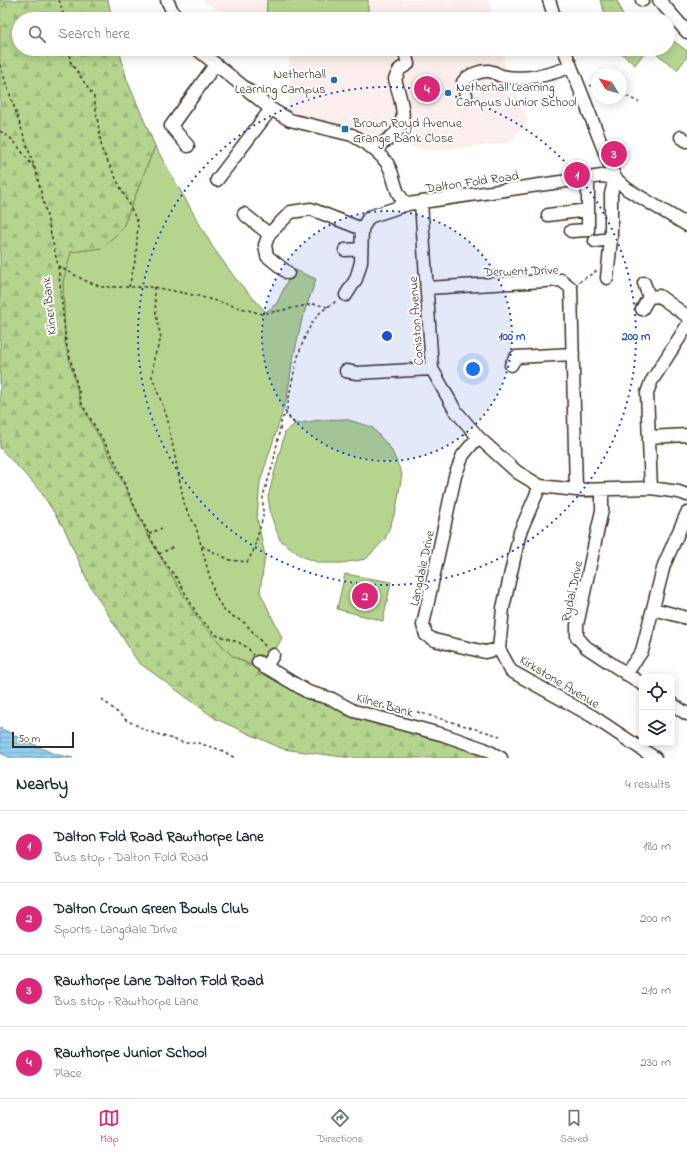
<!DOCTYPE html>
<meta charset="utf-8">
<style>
:root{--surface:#fff;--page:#f2f2f3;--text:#1f2937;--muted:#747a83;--line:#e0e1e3;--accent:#db2777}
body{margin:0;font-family:"Indie Flower",sans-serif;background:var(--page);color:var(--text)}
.controls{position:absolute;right:12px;bottom:12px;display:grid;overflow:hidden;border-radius:6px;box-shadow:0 2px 10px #0003}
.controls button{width:36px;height:36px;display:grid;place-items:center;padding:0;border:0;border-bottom:1px solid var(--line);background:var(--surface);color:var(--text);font:20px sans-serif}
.compass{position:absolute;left:591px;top:68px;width:36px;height:36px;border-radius:50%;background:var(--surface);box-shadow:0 2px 10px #0003;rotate:307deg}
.scale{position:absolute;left:12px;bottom:10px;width:62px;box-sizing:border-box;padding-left:4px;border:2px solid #3b2a1e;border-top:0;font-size:11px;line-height:14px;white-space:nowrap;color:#3b2a1e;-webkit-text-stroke:3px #fff;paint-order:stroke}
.you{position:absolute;left:473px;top:369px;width:14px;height:14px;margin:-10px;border:3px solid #fff;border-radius:50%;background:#1a73e8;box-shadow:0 0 0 6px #1a73e833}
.badge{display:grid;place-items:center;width:26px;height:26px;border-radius:50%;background:var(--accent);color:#fff;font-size:13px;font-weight:700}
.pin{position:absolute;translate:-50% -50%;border:2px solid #fff;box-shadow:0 1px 4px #0006}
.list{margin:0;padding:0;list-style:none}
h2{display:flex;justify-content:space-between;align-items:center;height:52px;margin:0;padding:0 16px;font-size:17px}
h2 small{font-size:13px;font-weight:400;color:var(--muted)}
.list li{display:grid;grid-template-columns:26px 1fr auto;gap:12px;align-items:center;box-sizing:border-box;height:72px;padding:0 16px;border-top:1px solid var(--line)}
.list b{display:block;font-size:15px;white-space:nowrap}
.list p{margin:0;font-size:13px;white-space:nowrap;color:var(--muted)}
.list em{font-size:13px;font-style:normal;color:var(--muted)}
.icon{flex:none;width:22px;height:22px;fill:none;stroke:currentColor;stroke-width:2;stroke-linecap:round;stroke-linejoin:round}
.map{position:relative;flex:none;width:687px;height:758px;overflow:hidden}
.search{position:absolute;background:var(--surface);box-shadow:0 2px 10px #0003;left:12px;right:12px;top:12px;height:44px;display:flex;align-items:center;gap:10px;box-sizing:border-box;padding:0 14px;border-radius:22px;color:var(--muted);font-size:15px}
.sheet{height:340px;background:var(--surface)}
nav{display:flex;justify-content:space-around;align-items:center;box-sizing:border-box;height:56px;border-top:1px solid var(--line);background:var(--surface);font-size:11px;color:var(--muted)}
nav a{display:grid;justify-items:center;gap:2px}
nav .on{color:var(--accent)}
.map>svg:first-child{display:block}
.built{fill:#fdeeee}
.grass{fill:#b5d58f;stroke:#788056}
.forest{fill:url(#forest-firs);stroke:#788056}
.water{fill:url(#water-rules);stroke:#6d8c9c}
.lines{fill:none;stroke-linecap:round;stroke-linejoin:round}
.minor-casing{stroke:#3b2a1e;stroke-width:15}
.path{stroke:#3b2a1e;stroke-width:1.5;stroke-dasharray:3 3;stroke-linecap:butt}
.minor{stroke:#fff;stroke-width:12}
.ring{fill:none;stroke:#1d4ed8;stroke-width:2;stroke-dasharray:2 4}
.poi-dot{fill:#1f6fb2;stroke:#fff;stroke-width:1.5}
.labels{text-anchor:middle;stroke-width:4;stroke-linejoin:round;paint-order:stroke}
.poi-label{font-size:13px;fill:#3b2a1e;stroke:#fff;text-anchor:start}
.street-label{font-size:13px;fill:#3b2a1e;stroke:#fff}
.centre{fill:#1d4ed8;stroke:#fff;stroke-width:2}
.ring-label{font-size:12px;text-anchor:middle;font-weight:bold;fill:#1d4ed8;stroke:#fff;stroke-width:4;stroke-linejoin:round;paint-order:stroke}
</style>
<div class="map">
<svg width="687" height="758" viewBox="0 0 687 758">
<defs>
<pattern id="forest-firs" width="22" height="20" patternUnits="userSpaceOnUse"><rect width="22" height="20" fill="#b5d58f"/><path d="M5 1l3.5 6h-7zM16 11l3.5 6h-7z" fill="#9db77b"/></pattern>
<pattern id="water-rules" width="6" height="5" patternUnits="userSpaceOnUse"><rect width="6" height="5" fill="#8fcef0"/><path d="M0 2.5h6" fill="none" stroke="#7cb1cd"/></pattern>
</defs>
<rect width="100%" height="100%" fill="#fff"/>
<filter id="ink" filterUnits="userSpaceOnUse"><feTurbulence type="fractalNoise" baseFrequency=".025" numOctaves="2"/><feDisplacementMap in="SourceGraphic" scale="8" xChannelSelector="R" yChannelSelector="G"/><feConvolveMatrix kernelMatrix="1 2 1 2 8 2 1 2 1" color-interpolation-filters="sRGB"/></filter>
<g filter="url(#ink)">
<path class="built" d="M203,0H488L493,19H237L204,2Z
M290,49H501L506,66L528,121L509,143L430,151L390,142L288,110Z"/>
<path class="grass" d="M267,0H368V19H266Z
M600,0H617L624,19H607Z
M668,37L687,51V57L677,70L651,49H668Z
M619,49H647L635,65L621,53Z
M155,146L212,246L235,278L266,312L277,303L293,269L316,279L302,319L292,364L287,398L260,482L257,517L265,556L260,592L282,638L263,671L231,655L197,618L148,536L112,460L81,405L65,343L63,282L71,252L102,248L122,229Z
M345,419L372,427L391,449L402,474L396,510L385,539L366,559L342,563H320L301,556L280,540L271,516L268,497L285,432L295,424L320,420Z
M345,574L391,582L383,621L337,609Z"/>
<path class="forest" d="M0,0H108L112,19H19V49H119L127,80L155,146L122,229L102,248L71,252L63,282L65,343L81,405L112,460L148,536L197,618L231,655L247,664L444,740L484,758H351L283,749L216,719L138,662L89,584L64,528L39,489L0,448Z"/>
<path class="water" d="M0,728L54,754L73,758H11L0,753Z"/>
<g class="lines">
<g class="minor-casing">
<path id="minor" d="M167,0L176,19
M549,0L555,19
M642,0H643
M659,0L687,32
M197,49L271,109L290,120L352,135C365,142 378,151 387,163C396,176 393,195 408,204
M564,49L615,178L611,194V239L607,278
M466,95L463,82C468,75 480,71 488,71C493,71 498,75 502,76C523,81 551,75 569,67
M681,137L687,141
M188,146L171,126L215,65
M374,149C382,143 394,137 399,129C408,115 398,93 395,79L400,69L408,64L404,49
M615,178L627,189L687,225
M217,180L271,109
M421,202L432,369L455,410L478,437L517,472L540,486L576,490L651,488L679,492L687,495
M244,214L269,234
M548,215L588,210
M571,231L588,230V179
M595,241L611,239
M345,250L361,249
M288,273L267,256L265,245L269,234L291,212L311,209L362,229
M644,283L649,297L659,296L687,316
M427,288L561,280L571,288L576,490
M346,295L356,279L361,262L362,229L369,217L408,204L602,176L615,178
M642,309L649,297
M511,365L516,357L573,354
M346,371L357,373L432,369
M478,437L463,455L455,476L423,625L426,635L434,640L485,652L499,649
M649,437L687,435
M540,486L520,532L503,608L499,649L511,671L592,716L655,758
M651,488L647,393L651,382L687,326
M602,490V510L577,625V637L586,647L642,684
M654,609L687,618
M258,662L308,692L332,699L354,711L444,735L484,749L501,758
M265,668L273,655
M626,674L642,651L664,565L687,513
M672,704L687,714"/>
</g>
<path class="path" d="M59,0L65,19
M69,49L70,61L94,97L102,150L138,223L136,257L129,287
M0,65L36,172L46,212L58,266L66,342L82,404L114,459L132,501L159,554L178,580L198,616L216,635L238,642L248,648L253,655
M590,86L597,83
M621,94L639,102
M0,131L13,140L35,169
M58,266L86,281L102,287H154L198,296L262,314L314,304L328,307
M579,282L598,270
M154,287L156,314L161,338L154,358L152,377L167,417L185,507L196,527L215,596L225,612L245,623L266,647
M295,424L286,415C291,386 298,338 318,315C323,309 331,305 338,300
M149,534L162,528
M202,546L230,560L247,562L253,552L263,517V496L273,464L282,418L286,415
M159,554L173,547
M102,699L126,720L148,731L185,743H198L221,750L235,758
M382,708L397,706L500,736"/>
<use href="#minor" class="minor"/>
</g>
</g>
<circle cx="387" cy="336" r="125" fill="#1d4ed8" fill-opacity=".12"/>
<g class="ring">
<circle cx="387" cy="336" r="125"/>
<circle cx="387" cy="336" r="249"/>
</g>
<g class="poi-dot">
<circle cx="334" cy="80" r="4"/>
<circle cx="448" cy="93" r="4"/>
<rect x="341" y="125" width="8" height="8" rx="2"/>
</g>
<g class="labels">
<g class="poi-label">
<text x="326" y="78" text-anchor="end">Netherhall<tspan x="326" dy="15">Learning Campus</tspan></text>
<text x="456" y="91">Netherhall Learning<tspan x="456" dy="15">Campus Junior School</tspan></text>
<text x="353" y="127">Brown Royd Avenue<tspan x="353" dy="15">Grange Bank Close</tspan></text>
</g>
<g class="street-label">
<text transform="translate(472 181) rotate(-8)" y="5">Dalton Fold Road</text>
<text transform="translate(521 270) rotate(-2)" y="5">Derwent Drive</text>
<text transform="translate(48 306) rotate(-96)" y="5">Kilner Bank</text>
<text transform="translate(415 321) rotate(-94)" y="5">Coniston Avenue</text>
<text transform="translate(421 568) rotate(-78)" y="5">Langdale Drive</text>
<text transform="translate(571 591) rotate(-78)" y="5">Rydal Drive</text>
<text transform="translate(560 681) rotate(31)" y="5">Kirkstone Avenue</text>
<text transform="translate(385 704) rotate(16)" y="5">Kilner Bank</text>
</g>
</g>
<circle cx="387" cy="336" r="6" class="centre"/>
<g class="ring-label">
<text x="512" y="340">100 m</text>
<text x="636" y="340">200 m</text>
</g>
</svg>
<div class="controls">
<button><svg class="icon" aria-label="locate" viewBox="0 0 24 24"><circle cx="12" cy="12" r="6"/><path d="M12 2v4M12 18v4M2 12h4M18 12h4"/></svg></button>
<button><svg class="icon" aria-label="layers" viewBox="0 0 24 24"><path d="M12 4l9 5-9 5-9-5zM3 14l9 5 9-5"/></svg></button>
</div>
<svg class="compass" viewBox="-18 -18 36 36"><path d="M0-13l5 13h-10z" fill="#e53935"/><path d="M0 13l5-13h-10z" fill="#747a83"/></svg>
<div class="scale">50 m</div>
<div class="you"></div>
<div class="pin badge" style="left:577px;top:175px">1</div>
<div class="pin badge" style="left:365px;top:596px">2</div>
<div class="pin badge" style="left:614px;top:154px">3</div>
<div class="pin badge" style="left:427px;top:89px">4</div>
<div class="search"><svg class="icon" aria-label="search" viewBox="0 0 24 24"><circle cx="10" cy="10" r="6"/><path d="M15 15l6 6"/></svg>Search here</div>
</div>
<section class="sheet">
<h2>Nearby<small>4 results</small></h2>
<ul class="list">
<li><span class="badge">1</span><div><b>Dalton Fold Road Rawthorpe Lane</b><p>Bus stop · Dalton Fold Road</p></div><em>180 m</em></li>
<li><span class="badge">2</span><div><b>Dalton Crown Green Bowls Club</b><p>Sports · Langdale Drive</p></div><em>200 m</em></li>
<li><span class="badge">3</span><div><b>Rawthorpe Lane Dalton Fold Road</b><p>Bus stop · Rawthorpe Lane</p></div><em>210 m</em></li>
<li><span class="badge">4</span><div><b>Rawthorpe Junior School</b><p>Place</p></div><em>230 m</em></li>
</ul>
</section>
<nav>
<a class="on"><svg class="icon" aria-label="map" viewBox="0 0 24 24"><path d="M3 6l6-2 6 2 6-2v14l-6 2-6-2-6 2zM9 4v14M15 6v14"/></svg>Map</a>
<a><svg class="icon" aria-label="directions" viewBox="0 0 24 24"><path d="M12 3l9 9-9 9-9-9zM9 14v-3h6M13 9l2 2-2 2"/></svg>Directions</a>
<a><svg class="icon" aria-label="saved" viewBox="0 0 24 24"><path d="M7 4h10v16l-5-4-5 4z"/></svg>Saved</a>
</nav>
